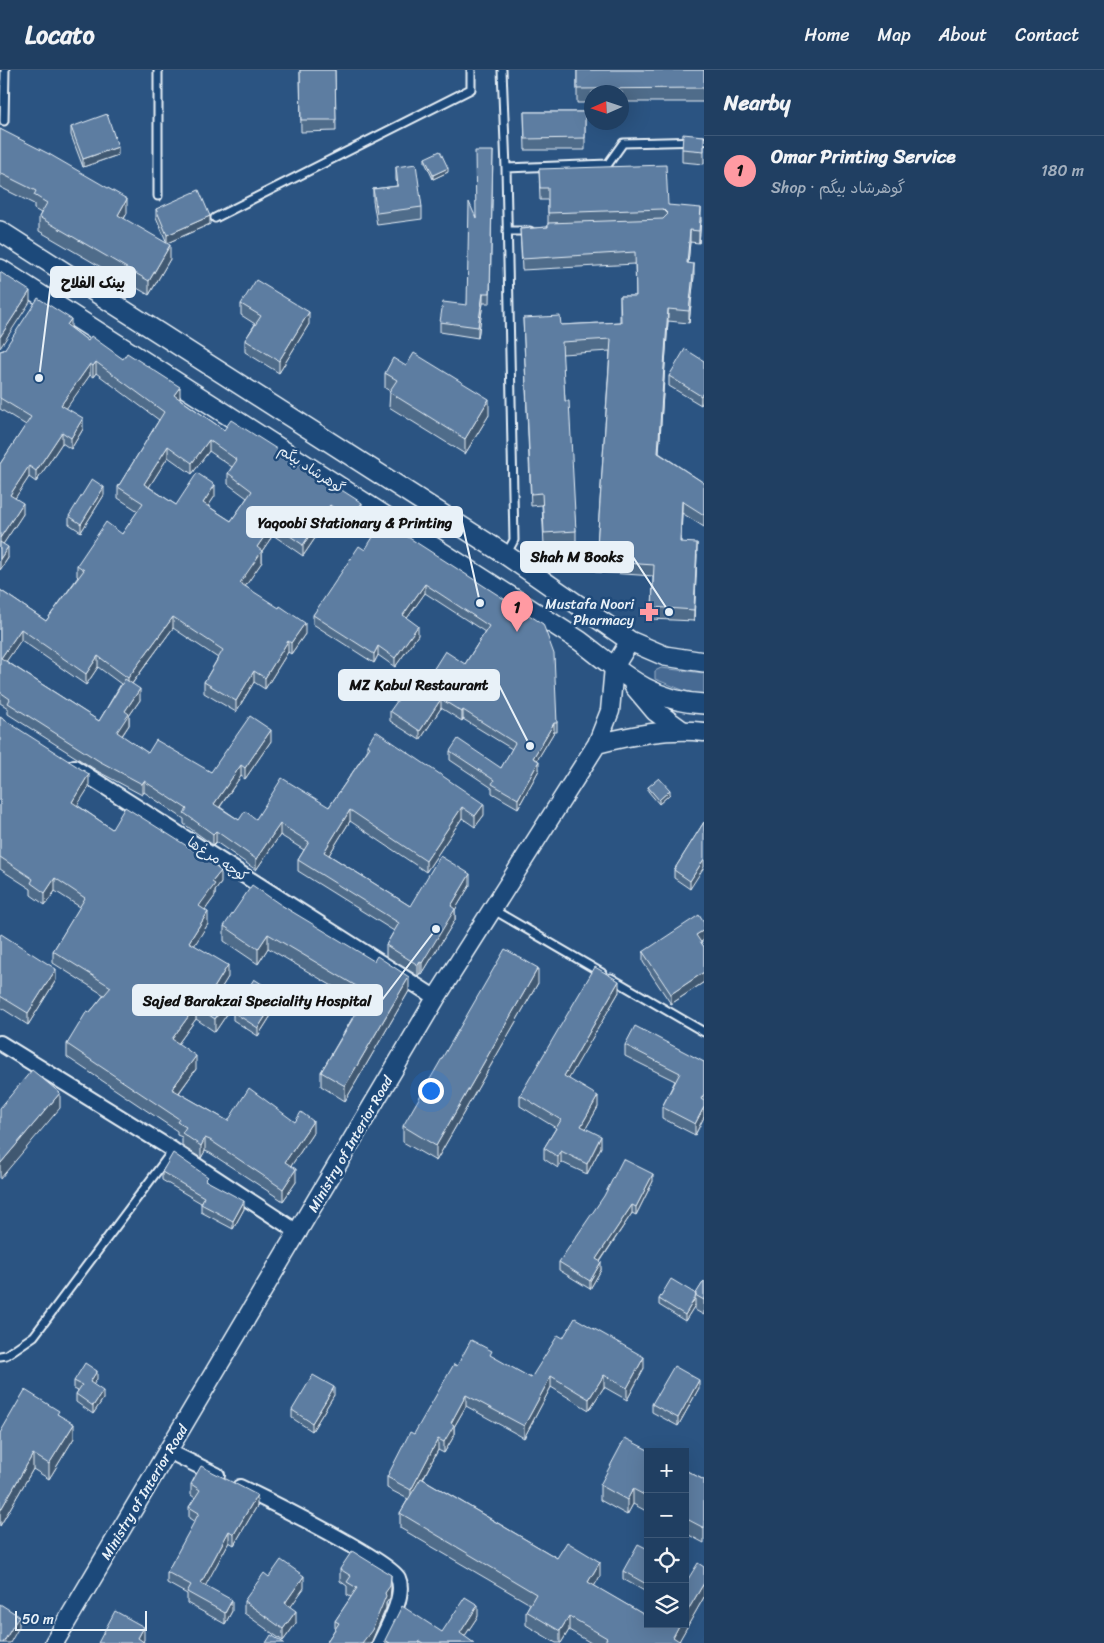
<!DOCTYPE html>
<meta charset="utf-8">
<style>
:root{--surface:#203f62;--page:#2d4a6b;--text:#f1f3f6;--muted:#a2afbe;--line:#3d5877;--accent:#ff9aa2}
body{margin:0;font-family:Sriracha,"Playpen Sans Arabic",sans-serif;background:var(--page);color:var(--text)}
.controls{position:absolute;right:15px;bottom:15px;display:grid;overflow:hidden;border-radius:0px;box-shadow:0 5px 20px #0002}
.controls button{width:45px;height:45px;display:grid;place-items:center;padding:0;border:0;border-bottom:1px solid var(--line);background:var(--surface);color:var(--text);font:25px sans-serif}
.compass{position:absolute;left:584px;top:15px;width:45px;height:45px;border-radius:50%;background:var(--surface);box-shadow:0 5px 20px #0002;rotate:267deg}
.scale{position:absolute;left:15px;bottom:12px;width:132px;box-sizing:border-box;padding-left:5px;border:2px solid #e8f1f8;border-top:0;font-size:14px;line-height:18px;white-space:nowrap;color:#e8f1f8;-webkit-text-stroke:4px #1f4a7a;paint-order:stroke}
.you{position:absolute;left:430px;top:1020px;width:18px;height:18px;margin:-12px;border:4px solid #fff;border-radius:50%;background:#1a73e8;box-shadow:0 0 0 8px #1a73e833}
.badge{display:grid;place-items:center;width:32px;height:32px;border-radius:50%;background:var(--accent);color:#111;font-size:16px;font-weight:700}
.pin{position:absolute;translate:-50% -41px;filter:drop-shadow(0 1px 2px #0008)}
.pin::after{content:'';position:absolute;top:26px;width:18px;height:15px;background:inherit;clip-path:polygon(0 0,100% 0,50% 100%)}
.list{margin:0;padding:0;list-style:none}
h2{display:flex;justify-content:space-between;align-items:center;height:65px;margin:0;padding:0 20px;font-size:21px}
h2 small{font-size:16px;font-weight:400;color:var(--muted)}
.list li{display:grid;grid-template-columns:32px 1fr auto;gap:15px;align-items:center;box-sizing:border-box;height:70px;padding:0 20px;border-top:1px solid var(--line)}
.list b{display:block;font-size:19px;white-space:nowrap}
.list p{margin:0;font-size:16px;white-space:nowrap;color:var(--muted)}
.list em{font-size:16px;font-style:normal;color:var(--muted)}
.icon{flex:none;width:28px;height:28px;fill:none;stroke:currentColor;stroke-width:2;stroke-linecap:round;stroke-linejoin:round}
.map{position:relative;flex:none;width:704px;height:1573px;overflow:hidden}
header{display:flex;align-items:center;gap:30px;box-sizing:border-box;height:70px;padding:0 25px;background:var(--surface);border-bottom:1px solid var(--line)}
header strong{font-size:24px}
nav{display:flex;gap:28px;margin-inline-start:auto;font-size:18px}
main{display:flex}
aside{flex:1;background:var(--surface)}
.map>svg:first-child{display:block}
.green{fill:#476b93;stroke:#98aec6}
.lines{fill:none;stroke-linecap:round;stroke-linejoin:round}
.service-casing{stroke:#e8f1f8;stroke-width:11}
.minor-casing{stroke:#e8f1f8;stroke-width:18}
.tertiary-casing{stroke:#e8f1f8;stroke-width:21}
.secondary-casing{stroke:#e8f1f8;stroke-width:22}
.service{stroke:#1f4a7a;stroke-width:7}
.minor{stroke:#1f4a7a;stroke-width:14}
.tertiary{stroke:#1f4a7a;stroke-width:18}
.secondary{stroke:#1f4a7a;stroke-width:19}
.wall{fill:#506c8a;stroke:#e8f1f8;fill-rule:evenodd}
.shaded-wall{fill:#415871;stroke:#e8f1f8}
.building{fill:#5d7da1;stroke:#e8f1f8;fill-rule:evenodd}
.labels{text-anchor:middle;stroke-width:5;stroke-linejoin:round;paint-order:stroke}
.street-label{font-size:14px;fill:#e8f1f8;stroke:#1f4a7a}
.poi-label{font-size:14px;fill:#e8f1f8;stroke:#1f4a7a;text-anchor:end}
.leader{fill:none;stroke:#e8f1f8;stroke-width:2}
.callout-dot{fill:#e8f1f8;stroke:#1f4a7a;stroke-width:2}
.callout{fill:#e8f1f8;stroke:#e8f1f8;stroke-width:2}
.callout-label{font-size:15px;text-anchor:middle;font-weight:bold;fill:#111}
</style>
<header>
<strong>Locato</strong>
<nav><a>Home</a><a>Map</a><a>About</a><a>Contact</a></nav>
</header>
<main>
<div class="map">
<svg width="704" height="1573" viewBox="0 0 704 1573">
<rect width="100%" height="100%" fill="#2b5482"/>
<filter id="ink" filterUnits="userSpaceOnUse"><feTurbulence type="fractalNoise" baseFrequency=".02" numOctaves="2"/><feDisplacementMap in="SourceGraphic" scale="10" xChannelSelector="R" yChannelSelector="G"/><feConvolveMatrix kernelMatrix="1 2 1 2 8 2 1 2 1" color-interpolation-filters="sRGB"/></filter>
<g filter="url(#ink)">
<path class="green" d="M661,598L704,603V625L685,621L655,609V601Z"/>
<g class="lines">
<g class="service-casing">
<path id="service" d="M158,0V126
M502,0L506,98L514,470L506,485
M4,51L5,0
M506,98L608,94L623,73L704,71
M215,148L471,19V0
M507,161H530
M492,839L602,903
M611,908L704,962
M0,1286L6,1285L34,1266L173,1080"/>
</g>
<g class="minor-casing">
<path id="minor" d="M74,697L436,928
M0,973L173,1080L299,1163
M168,1381L217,1405
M240,1417C265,1429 390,1491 398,1508C406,1525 387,1558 380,1573"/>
</g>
<g class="tertiary-casing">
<path id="tertiary" d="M597,674C633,665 667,658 704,662
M54,1573L436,928L597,674L610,641L614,597L630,571"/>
</g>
<g class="secondary-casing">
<path id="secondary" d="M0,161L506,485L630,571L665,586L704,592
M0,199L580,571C621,602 649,631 704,634
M634,616L655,641L681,660"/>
</g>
<use href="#service" class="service"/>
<use href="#minor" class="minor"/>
<use href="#tertiary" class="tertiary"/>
<use href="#secondary" class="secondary"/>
</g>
<path class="wall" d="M300,0H335L336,61L301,62Z
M577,0H704V32H622V22H592V33H577Z
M524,42H585V80H525Z
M71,57L118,85L83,97L71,65Z
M0,59L127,143L124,149L170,189L149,225L39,161V147L41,143L34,139V134L0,117Z
M704,66V94L682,92V79Z
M493,81L490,233H483L478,268L440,262V252L467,235L476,147Z
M425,88L448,102L433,109L425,92Z
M396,97L422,137V149L377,155L373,131V119L397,116L396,109Z
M539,99L668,135L701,150L699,173L690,172L688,193L694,206L689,253L668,251L659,383L704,413V457L682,443L681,472L697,485L694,551L652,549L653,506L596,502V491L610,281L562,284L565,331L576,461V473L544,475L542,435L531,436L523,248L561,255L620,252V226H636L635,194L522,200L520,159L548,157V130H540Z
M156,139L210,154L167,173L156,147Z
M241,234L309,254L279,303L245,282V270L255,254L241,245Z
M71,258L88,271L123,289L180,328V329L224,360L362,444L350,461L330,446L303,486L273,465L262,481V492L245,516L305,564L291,584L288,582L265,619L254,612L236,642L204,623V612L218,588L173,558L132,614L140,630L129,646V655L122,666L148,683L211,702L271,671L245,709L241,706L220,737L239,750L256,749L329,737L367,681V675L484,745L475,757L462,748L426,802L350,751L329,785L410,836L470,815L455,840V850L422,904L420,903L418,906L386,886V875L394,861L298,801V790L304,780L280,765L256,800L216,772L213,775L184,754V749L144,722L142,725L99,702L8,644V638L0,633V520L46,551L78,507L77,506V495L122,464L138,441L118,428V417L159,350L96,303L93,307L90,305L66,338L83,359L71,379L62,373L36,412L29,407L15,428L23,444L3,474L8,488L0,500V394L26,355L0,339V281ZM209,381L232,397L228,403V414L247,428L231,451L208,436L215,426L176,435L149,417L168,387L192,404ZM21,570L86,615L98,597L121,614L99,651L6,591Z
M704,291L701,335L669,316V306Z
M385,303L489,345L465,384L389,337L390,321L385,318Z
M104,425L81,462L69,454V446Z
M365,480L543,554L557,653V662H554L537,690L539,700L518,738L492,723V718L450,690V681L501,698L512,679L463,649L462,651L441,638L420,670L390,651V641L416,627L465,594L485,562L425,523L407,548L418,565L395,597L378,585L374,593L313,554V545Z
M0,647L89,717L77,735L112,759L221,813L215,821V826L205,840L208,854L194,875L228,907L219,921L229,941L215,962L196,949L178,974L196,999L179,1023L228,1051L295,1052L313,1063L291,1096L296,1112L283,1131L210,1083L205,1081L201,1088L182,1076V1067L177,1065V1061L67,987V974L90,942L104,925L53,893V881L80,837L55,821L45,835L31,825V819L0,799Z
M648,717L670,724L659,734L648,721Z
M704,752L690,819L674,808V800Z
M281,835L409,921L345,1031L321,1016V1002L361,933L268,878L258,894L224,871V856Z
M0,866L56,910L28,955L0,937Z
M701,872L704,877V912L671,934L643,892V882Z
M538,913L436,1091L403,1072V1056Z
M619,922L568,1009L598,1037L586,1058L601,1077L587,1104L561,1092L558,1098L544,1089V1078L556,1058L520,1036V1025Z
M279,933L258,966L233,950V942Z
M625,975L704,992V1047L695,1065L662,1048V1037L675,1011L625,986Z
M162,1102L208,1112L244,1139L233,1159L201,1142V1133L162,1110Z
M653,1111L636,1145L632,1143L600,1192L601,1200L590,1219L559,1200V1192Z
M704,1211V1245L695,1240V1235L685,1251L659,1235V1229L696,1224Z
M563,1268L644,1298L627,1330L604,1317L589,1340L551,1317L524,1368L466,1336L454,1357V1366L444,1383L438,1380L423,1409L557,1488L600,1506L594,1516L662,1555L704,1497V1527L679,1571L682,1573H591L569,1560L561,1573H556L526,1555V1541L530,1534L400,1458V1443L408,1429L387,1418V1407L414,1364L492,1287L531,1308Z
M97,1309L93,1314L103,1329L93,1344L76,1332V1324L78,1321L74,1319V1311Z
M699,1318L678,1356L652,1342V1334Z
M334,1325L312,1361L292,1348V1340Z
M59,1345L74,1368L49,1409L33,1399L0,1456V1363Z
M648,1382V1442L633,1434L627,1445L600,1430V1415Z
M685,1400L704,1410V1473L685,1463Z
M191,1414L257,1436L234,1475L229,1472L205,1515L232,1541L225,1554L187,1533V1524L167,1513V1502L195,1452L189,1448V1437L195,1428L191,1425Z
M648,1479V1523L623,1509V1501Z
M340,1499L391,1518L390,1528L386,1533V1538L371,1573H326L335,1559V1551L351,1527L347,1525V1516L340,1511Z
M269,1507L304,1518L290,1537L296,1553L283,1571L244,1543V1531Z
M478,1546L464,1567L474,1573H385V1570L442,1562Z"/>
<path class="shaded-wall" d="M118,77V85L83,97V89Z
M448,98V102L433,109V105Z
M127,129V143L118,159V145Z
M701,138V150L699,173V161Z
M210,146V154L167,173V165Z
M690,160V172L687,205V193Z
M170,175V189L149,225V211Z
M694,194V206L689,253V241Z
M30,221V232L0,278V267Z
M483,223V233L478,268V257Z
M668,239V251L658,395V383Z
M309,242V254L279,303V291Z
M71,249V260L67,255Z
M96,292V303L93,307V296Z
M90,294V305L61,346V335Z
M180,317V328L174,336V325Z
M704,321V331L701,335V326Z
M489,329V345L465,384V369Z
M83,348V359L71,379V368Z
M62,362V373L36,412V401Z
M209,370V381L192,404V393Z
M168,376V387L144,425V414Z
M29,396V407L10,436V425Z
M215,415V426L203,444V433Z
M104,417V425L81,462V454Z
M682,431V443L680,484V472Z
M23,433V444L0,479V468Z
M362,433V444L350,461V450Z
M330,435V446L303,486V475Z
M273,454V465L262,481V492L240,524V513L257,477Z
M697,473V485L694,551V540Z
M8,477V488L0,500V489Z
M425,514V523L403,554V545Z
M173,547V558L128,619V608Z
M305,553V564L291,584V573Z
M418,556V565L395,597V588Z
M21,559V570L1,599V588Z
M288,571V582L265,619V608Z
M378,576V585L374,593V584Z
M98,586V597L86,615V604Z
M254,601V612L236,642V631Z
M140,619V630L129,646V655L117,673V662L125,641Z
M441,629V638L420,670V661Z
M463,640V649L462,651V642Z
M554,653V662L533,697V688Z
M271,660V671L245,709V698Z
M539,691V700L518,738V729Z
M241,695V706L214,745V734Z
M89,704V717L72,744V732Z
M144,711V722L142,725V714Z
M670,720V724L659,734V730Z
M484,734V745L475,757V746Z
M462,737V748L426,802V791Z
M350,740V751L324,793V782Z
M280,754V765L256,800V789Z
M216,761V772L213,775V764Z
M704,789V797L690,819V811Z
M221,801V813L215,821V826L199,848V836L212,812Z
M470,804V815L455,840V850L422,904V893L451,836Z
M55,808V821L45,835V823Z
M208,842V854L189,884V872Z
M704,860V870L696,875V865Z
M268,864V878L258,894V879Z
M420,892V903L418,906V895Z
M228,895V907L214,930V918Z
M538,898V913L436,1091V1076Z
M56,899V910L28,955V943Z
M704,902V912L671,934V924Z
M409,907V921L345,1031V1016Z
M619,911V922L564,1017V1006Z
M279,925V933L258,966V958Z
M229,928V941L215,962V949Z
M196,936V949L172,982V969Z
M196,986V999L172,1032V1019Z
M60,1023V1038L0,1109V1094Z
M598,1026V1037L581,1067V1056Z
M704,1037V1047L695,1065V1054Z
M313,1051V1063L285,1105V1092Z
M601,1066V1077L587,1104V1094Z
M205,1068V1081L201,1088V1076Z
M561,1081V1092L558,1098V1087Z
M296,1099V1112L283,1131V1119Z
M653,1104V1111L636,1145V1137Z
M244,1131V1139L233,1159V1151Z
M632,1135V1143L596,1197V1189Z
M601,1192V1200L590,1219V1211Z
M695,1228V1235L685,1251V1245Z
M644,1287V1298L627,1330V1318Z
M97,1301V1309L90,1320V1312Z
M604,1305V1317L589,1340V1329Z
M551,1306V1317L524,1368V1356Z
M699,1310V1318L678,1356V1348Z
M334,1317V1325L312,1361V1353Z
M103,1321V1329L93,1344V1336Z
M466,1325V1336L454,1357V1366L444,1383V1372L451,1353Z
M74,1354V1368L49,1409V1394Z
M438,1369V1380L411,1431V1420Z
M33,1384V1399L0,1456V1441Z
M633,1419V1434L627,1445V1430Z
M257,1425V1436L234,1475V1464Z
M229,1461V1472L201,1524V1513Z
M600,1492V1506L588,1527V1512Z
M391,1505V1518L390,1528L386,1533V1538L371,1573H362L385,1523Z
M304,1506V1518L285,1545V1533Z
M704,1513V1527L678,1573L673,1567L680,1554H685V1545Z
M232,1530V1541L225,1554V1543Z
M478,1535V1546L460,1573V1563Z
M296,1541V1553L283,1571V1559Z
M19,1546V1557L10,1573H3Z
M569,1546V1560L561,1573H560V1561Z
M144,1557V1570L142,1573L138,1568Z"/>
<path class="building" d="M300,0H335L336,50H301Z
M577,0H704V18L577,19Z
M524,42H585V68L525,69Z
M107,44L118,77L83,89L71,57Z
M0,59L49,84L127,129L118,145L170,175L149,211L39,147L47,133L34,125L36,121L0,103Z
M683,64L704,66V81L682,79Z
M440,81L448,98L433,105L425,88Z
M475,81H493L490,223H483L478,257L440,252L443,232L467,235L469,132L476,148Z
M416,94L422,137L377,143L373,119L398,116L396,97Z
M666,95L668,135L701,138L699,161L690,160L687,193L694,194L689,241L668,239L658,383L704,413V445L682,431L680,472L697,473L694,540L652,537L654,495L596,491L611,269L562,272L565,331H569L576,461L544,463L542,423L531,424L523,248L560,246L561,255L621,252L620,226H636L635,182L522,189L520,159L548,157V153L663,149L668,144L663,139L548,143V118H540L539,99Z
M199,120L210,146L167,165L156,139Z
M0,202L30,221L0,267Z
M256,210L309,242L279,291L245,270L261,246L241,234Z
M38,228L71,249L67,255L88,271L91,266L123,289L127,283L180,317L174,325L224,360L231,350L362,433L350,450L330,435L303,475L273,454L257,477L262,481L240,513L279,538L280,536L305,553L291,573L288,571L265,608L254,601L236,631L204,612L223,580L173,547L128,608L98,586L86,604L21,559L1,588L99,651L125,609L140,619L125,641L129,644L117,662L148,683L156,670L211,702L250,646L271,660L245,698L241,695L214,734L239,750L245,741L256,749L282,708L329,737L370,677L367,675L376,661L484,734L475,746L462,737L426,791L350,740L324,782L410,836L440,786L470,804L451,836L455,839L422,893L420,892L418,895L386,875L399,853L298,790L309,772L280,754L256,789L216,761L213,764L184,743L187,739L144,711L142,714L99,691L8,633L10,629L0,622V520L46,551L84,500L77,495L106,452L122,464L143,433L118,417L164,342L96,292L93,296L90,294L61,335L83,348L71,368L62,362L36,401L29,396L10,425L23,433L0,468V394L31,347L0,328V281L4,280ZM209,370L237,390L228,403L252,421L231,451L203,433L215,415L197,403L176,435L144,414L168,376L192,393Z
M685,279L704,291V321L701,326L669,306Z
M414,283L489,329L465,369L389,322L397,310L385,303L393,288L406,296Z
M92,409L104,417L81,454L69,446Z
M383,451L543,554L554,584L557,653H554L533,688L539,691L518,729L492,714L494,710L450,681L458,669L501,698L515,673L463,640L462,642L441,629L420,661L390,641L405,620L416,627L445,581L465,594L489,556L425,514L403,545L418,556L395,588L378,576L374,584L313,545L359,476L365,480Z
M0,472L8,477L0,489Z
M0,647L89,704L72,732L112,759L125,737L198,783L221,801L212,812L215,814L199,836L208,842L189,872L228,895L214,918L229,928L215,949L196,936L172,969L196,986L172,1019L228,1051L249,1018L295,1052L301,1042L313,1051L285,1092L296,1099L283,1119L210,1070L205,1068L201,1076L182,1063L186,1057L177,1052L179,1049L67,974L87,941L90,942L111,917L53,881L85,828L55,808L45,823L31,813L33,809L0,787Z
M659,708L670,720L659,730L648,717Z
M704,752V789L690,811L674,800Z
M252,815L281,835L374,891L377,886L409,907L345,1016L321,1002L368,923L268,864L258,879L224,856Z
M699,845L704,853V860L696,865L704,877V902L671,924L643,882Z
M1,864L56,899L28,943L0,926V866Z
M505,879L538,898L436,1076L403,1056Z
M595,897L619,911L564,1006L598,1026L581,1056L601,1066L587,1094L561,1081L558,1087L544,1078L561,1050L520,1025Z
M254,909L279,925L258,958L233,942Z
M635,956L704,992V1024L701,1029L704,1031V1037L695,1054L662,1037L680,1003L625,975Z
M32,1000L60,1023L0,1094V1038Z
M173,1083L208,1107L205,1110L244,1131L233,1151L201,1134L204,1127L162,1102Z
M623,1089L653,1104L636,1137L632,1135L596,1189L601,1192L590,1211L559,1192L604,1126Z
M671,1209L696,1224L695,1228L685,1245L659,1229Z
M704,1211V1230L695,1225Z
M575,1248L644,1287L627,1318L604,1305L589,1329L551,1306L524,1356L466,1325L451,1353L454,1355L444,1372L438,1369L411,1420L387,1407L410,1362L414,1364L454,1294L457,1296L471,1270L492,1281L490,1285L531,1308L558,1265L563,1268Z
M85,1293L97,1301L90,1312L103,1321L93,1336L76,1324L82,1315L74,1311Z
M674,1296L699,1310L678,1348L652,1334Z
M313,1305L334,1317L312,1353L292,1340Z
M25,1320L59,1341L57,1344L74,1354L49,1394L33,1384L0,1441V1363Z
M625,1368L652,1382H648V1427L633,1419L627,1430L600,1415Z
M201,1396L257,1425L234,1464L229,1461L201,1513L232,1530L225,1543L187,1522L191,1515L167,1502L199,1443L189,1437L200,1420L191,1414Z
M685,1400L704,1410V1458L685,1448Z
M421,1408L557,1488L567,1472L600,1492L588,1512L648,1547V1554H660L662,1555V1554H680L673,1567L682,1573H604L607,1568L569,1546L560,1561L526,1541L536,1524L400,1443Z
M638,1474L648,1479V1515L623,1501Z
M352,1481L391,1505L390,1516L385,1523L386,1526L372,1560L362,1573H326L339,1553L335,1551L357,1518L347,1512L351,1506L340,1499Z
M281,1490L304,1506L285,1533L296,1541L283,1559L244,1531L264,1503L269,1507Z
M698,1493L704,1497V1513L685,1545V1514Z
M465,1527L478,1535L460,1563L474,1573H423L419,1571L418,1573H390L385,1570L402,1536L442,1562Z
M0,1534L19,1546L3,1573H0Z
M115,1541L144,1557L138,1568L145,1573H98Z
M271,1565L284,1573H266Z"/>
</g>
<defs>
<g id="pharmacy-bare" transform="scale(1.5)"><path d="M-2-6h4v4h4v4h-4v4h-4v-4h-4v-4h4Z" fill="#ff9aa2" stroke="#1f4a7a" stroke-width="2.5" paint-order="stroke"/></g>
</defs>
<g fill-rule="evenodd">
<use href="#pharmacy-bare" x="649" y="542"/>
</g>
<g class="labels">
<g class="street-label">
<text transform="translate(312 399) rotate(33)" y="5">گوهرشاد بیگم</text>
<text transform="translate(218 789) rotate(33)" y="5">کوچه مرغ‌ها</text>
<text transform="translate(350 1074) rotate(-60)" y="5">Ministry of Interior Road</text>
<text transform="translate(144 1422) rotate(-59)" y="5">Ministry of Interior Road</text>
</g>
<g class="poi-label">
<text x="634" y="539">Mustafa Noori<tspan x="634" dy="16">Pharmacy</tspan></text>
</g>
</g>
<path class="leader" d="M39 308L51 212M480 533L462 452M669 542L633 487M530 676L499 615M436 859L382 930"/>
<g class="callout-dot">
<circle cx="39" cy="308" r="5"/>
<circle cx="480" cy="533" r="5"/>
<circle cx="669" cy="542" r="5"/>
<circle cx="530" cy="676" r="5"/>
<circle cx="436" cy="859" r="5"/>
</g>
<g class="callout">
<rect x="51" y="197" width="84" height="30" rx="5"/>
<rect x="247" y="437" width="215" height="30" rx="5"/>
<rect x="521" y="472" width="112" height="30" rx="5"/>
<rect x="339" y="600" width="160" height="30" rx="5"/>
<rect x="133" y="915" width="249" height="30" rx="5"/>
</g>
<g class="callout-label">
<text x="93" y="218">بینک الفلاح</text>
<text x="355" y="458">Yaqoobi Stationary &amp; Printing</text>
<text x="577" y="492">Shah M Books</text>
<text x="419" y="620">MZ Kabul Restaurant</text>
<text x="257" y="936">Sajed Barakzai Speciality Hospital</text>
</g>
</svg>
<div class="controls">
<button>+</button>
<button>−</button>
<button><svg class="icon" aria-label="locate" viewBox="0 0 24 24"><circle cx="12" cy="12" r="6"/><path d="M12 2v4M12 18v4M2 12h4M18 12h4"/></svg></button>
<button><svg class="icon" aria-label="layers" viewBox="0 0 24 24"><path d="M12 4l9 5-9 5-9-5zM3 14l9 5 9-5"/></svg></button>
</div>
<svg class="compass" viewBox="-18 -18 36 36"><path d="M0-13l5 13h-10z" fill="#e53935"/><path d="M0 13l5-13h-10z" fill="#a2afbe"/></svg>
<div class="scale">50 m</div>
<div class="you"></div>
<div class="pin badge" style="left:517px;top:562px">1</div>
</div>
<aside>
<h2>Nearby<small></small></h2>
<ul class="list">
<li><span class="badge">1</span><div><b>Omar Printing Service</b><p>Shop · گوهرشاد بیگم</p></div><em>180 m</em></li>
</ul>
</aside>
</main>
